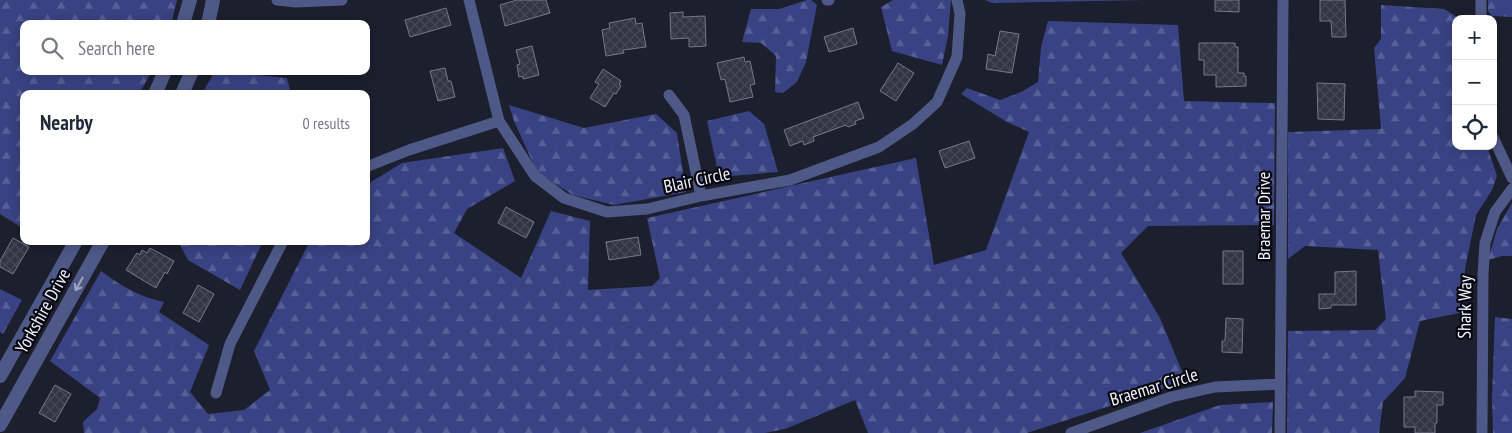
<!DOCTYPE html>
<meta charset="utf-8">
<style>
:root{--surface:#fff;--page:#f6f6f7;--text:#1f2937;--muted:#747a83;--line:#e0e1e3}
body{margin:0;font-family:"PT Sans Narrow",sans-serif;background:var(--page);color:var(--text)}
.controls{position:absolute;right:15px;top:15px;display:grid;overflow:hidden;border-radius:10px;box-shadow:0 2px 12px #0003}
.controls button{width:45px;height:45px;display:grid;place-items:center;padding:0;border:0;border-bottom:1px solid var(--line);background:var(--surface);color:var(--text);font:25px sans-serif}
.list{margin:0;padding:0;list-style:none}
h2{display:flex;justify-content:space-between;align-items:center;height:65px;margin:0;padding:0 20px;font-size:21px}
h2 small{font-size:16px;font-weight:400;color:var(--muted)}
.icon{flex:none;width:28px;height:28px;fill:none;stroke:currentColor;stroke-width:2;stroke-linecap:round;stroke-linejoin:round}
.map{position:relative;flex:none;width:1512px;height:433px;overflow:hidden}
.search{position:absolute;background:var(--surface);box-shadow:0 2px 12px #0003;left:20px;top:20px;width:350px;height:55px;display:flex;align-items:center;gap:12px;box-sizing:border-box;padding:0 18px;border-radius:10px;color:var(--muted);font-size:19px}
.panel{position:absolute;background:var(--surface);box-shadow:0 2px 12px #0003;left:20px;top:90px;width:350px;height:155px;border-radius:10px}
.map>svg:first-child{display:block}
.forest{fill:url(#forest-firs)}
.building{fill:url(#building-cross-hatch);stroke:#74798a}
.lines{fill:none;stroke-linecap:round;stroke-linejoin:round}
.minor{stroke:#4f5987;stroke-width:11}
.tertiary{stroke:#4f5987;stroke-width:14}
.oneway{stroke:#a0a6c2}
.labels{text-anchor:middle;stroke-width:4.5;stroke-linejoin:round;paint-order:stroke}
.street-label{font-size:18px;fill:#f1f3fe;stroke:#080910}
</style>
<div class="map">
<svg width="1512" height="433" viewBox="0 0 1512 433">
<defs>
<pattern id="forest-firs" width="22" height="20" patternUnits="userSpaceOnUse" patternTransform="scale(1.25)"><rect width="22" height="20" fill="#394383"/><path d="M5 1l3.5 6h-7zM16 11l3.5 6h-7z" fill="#565f96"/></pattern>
<pattern id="building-cross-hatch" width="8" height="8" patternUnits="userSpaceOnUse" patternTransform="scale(1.25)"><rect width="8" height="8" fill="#313544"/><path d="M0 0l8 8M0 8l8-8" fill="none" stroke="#454957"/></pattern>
</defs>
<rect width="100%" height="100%" fill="#1c1f2d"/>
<path class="forest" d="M0,0H177L171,24H24V71H152L139,94H24V229L0,214Z
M807,0H811L817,5L806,62L797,82L783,93L775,92L776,56L761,43L742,42L751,9H779Z
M893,0H951L948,36L942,65L892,51L881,7Z
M985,0H1145L992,3Z
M1488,0H1512V17L1492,16L1488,11Z
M1381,5L1444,9L1460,19H1456V146H1487L1497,176L1492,190L1476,215L1465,269L1464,312L1420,321L1405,378L1383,402L1379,433H1287L1288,331L1375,330L1386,319L1378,250L1305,246L1288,259V132L1381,129L1374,48L1381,39Z
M1048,21L1178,25L1184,101L1275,103L1274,225L1148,226L1121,253L1160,318L1186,381L1027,433H868L855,400L785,429L765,433H84L83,422L97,409L100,398L50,361L101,271C121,286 140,297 164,302L159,312L209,345L190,392L208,414L244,410L270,390L254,351L310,241H366V185L402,163L503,148L515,181L467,209L454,233L521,278L551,211L590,221L588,290L652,286L660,278L647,218L916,158L934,265L986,250L1029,132L1007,122L961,94L967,88L1000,100L1021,92L1038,82L1041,47Z
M215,71L287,78L291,94H202Z
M509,105L584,128L656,114L677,133L686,192L614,205L573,195L537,172L514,121Z
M749,111L764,124L778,172L719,177L707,121Z
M1512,203V256H1502L1488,260L1497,229Z
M178,241H263L240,290L188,260Z
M0,289L22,300L3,334L0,332Z
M1495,317L1512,319V433H1493L1492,397Z
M1273,402L1272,433H1140L1220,405Z"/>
<path class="building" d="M517,0H546L550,13L505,26L500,5Z
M1215,0H1239V12L1215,11Z
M1320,0H1345L1346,37H1332L1331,21H1320Z
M446,8L451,25L410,37L405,20Z
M683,12V17L705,16L706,46L689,47V38L671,39L670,13Z
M635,18L636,24L642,23L646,47L623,50L624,53L606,56L602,30L610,28L609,23Z
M853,28L857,44L829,52L824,37Z
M1000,31L1019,34L1012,73L986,69L988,54L995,56Z
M1199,43H1235V47H1238V73H1244V76H1246V86L1216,87V75H1204V60H1199Z
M532,46L539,75L523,79V76L519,77L517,65L520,64L516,50Z
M744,57L745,62L750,61L755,84L750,85L753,97L730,102L725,79L721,80L717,63Z
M898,63L914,73L896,101L880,91Z
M445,68L448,81H451L455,97L438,101L430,71Z
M603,69L621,81L619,85L621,86L616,94L614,93L605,107L590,98L599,84L595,82Z
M1317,83L1345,84L1344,120L1318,119Z
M858,102L864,118L855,121L856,124L848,127L846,125L813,137L814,141L804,145L803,141L790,146L784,130Z
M969,141L975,158L945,168L939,151Z
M506,207L534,222L526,238L498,223Z
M638,237L641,255L609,260L606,242Z
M13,238L29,247L13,274L0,267V261Z
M150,248L174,261L167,274L165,272L156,288L126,270L137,253L140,255L142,250L147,253Z
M1223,251H1243V284H1223Z
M1356,271V305H1331V308L1319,309V294H1335V272Z
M198,285L214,294L199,322L183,313Z
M1226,318L1243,319L1242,353L1222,352V341H1225Z
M55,385L71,394L55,422L39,413Z
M1415,391L1443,392V405H1437V423H1435V433H1415V427H1404V397H1415Z"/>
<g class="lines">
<path class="minor" d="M277,0L296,2L342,0
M469,0L499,121L535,176L564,198L607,212L647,209L701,196L790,180L879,147L913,124L937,102L957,57L960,14L957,0
M827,0H829
M1481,0V19
M669,95L684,115L701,196
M1493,137L1512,178
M366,167L409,150L499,121
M216,393L230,344L283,241
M1071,433L1171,397L1215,387L1280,384
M1280,433L1283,0
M1482,433L1483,274L1485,243L1495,212L1512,189"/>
<path class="tertiary" d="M183,24L190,0
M208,24L213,0
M155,94L165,71
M182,94L192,71
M0,376L76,241
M0,425L103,241"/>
</g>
<defs><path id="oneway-shaft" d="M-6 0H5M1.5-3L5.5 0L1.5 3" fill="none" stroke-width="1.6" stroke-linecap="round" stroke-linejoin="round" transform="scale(1.25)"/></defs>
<use class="oneway" href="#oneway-shaft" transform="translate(79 284) rotate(119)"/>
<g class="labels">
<g class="street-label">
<text transform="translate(697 180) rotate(-12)" y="6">Blair Circle</text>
<text transform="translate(1264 216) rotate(-90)" y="6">Braemar Drive</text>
<text transform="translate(1465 307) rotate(-89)" y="6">Shark Way</text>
<text transform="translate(43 311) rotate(-61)" y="6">Yorkshire Drive</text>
<text transform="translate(1154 387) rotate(-17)" y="6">Braemar Circle</text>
</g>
</g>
</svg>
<div class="controls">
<button>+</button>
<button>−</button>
<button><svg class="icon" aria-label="locate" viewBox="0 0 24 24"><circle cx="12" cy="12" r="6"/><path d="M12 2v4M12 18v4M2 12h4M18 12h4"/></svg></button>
</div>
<div class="search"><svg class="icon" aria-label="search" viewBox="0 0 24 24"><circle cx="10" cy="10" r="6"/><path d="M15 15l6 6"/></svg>Search here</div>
<section class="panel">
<h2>Nearby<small>0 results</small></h2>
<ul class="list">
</ul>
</section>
</div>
